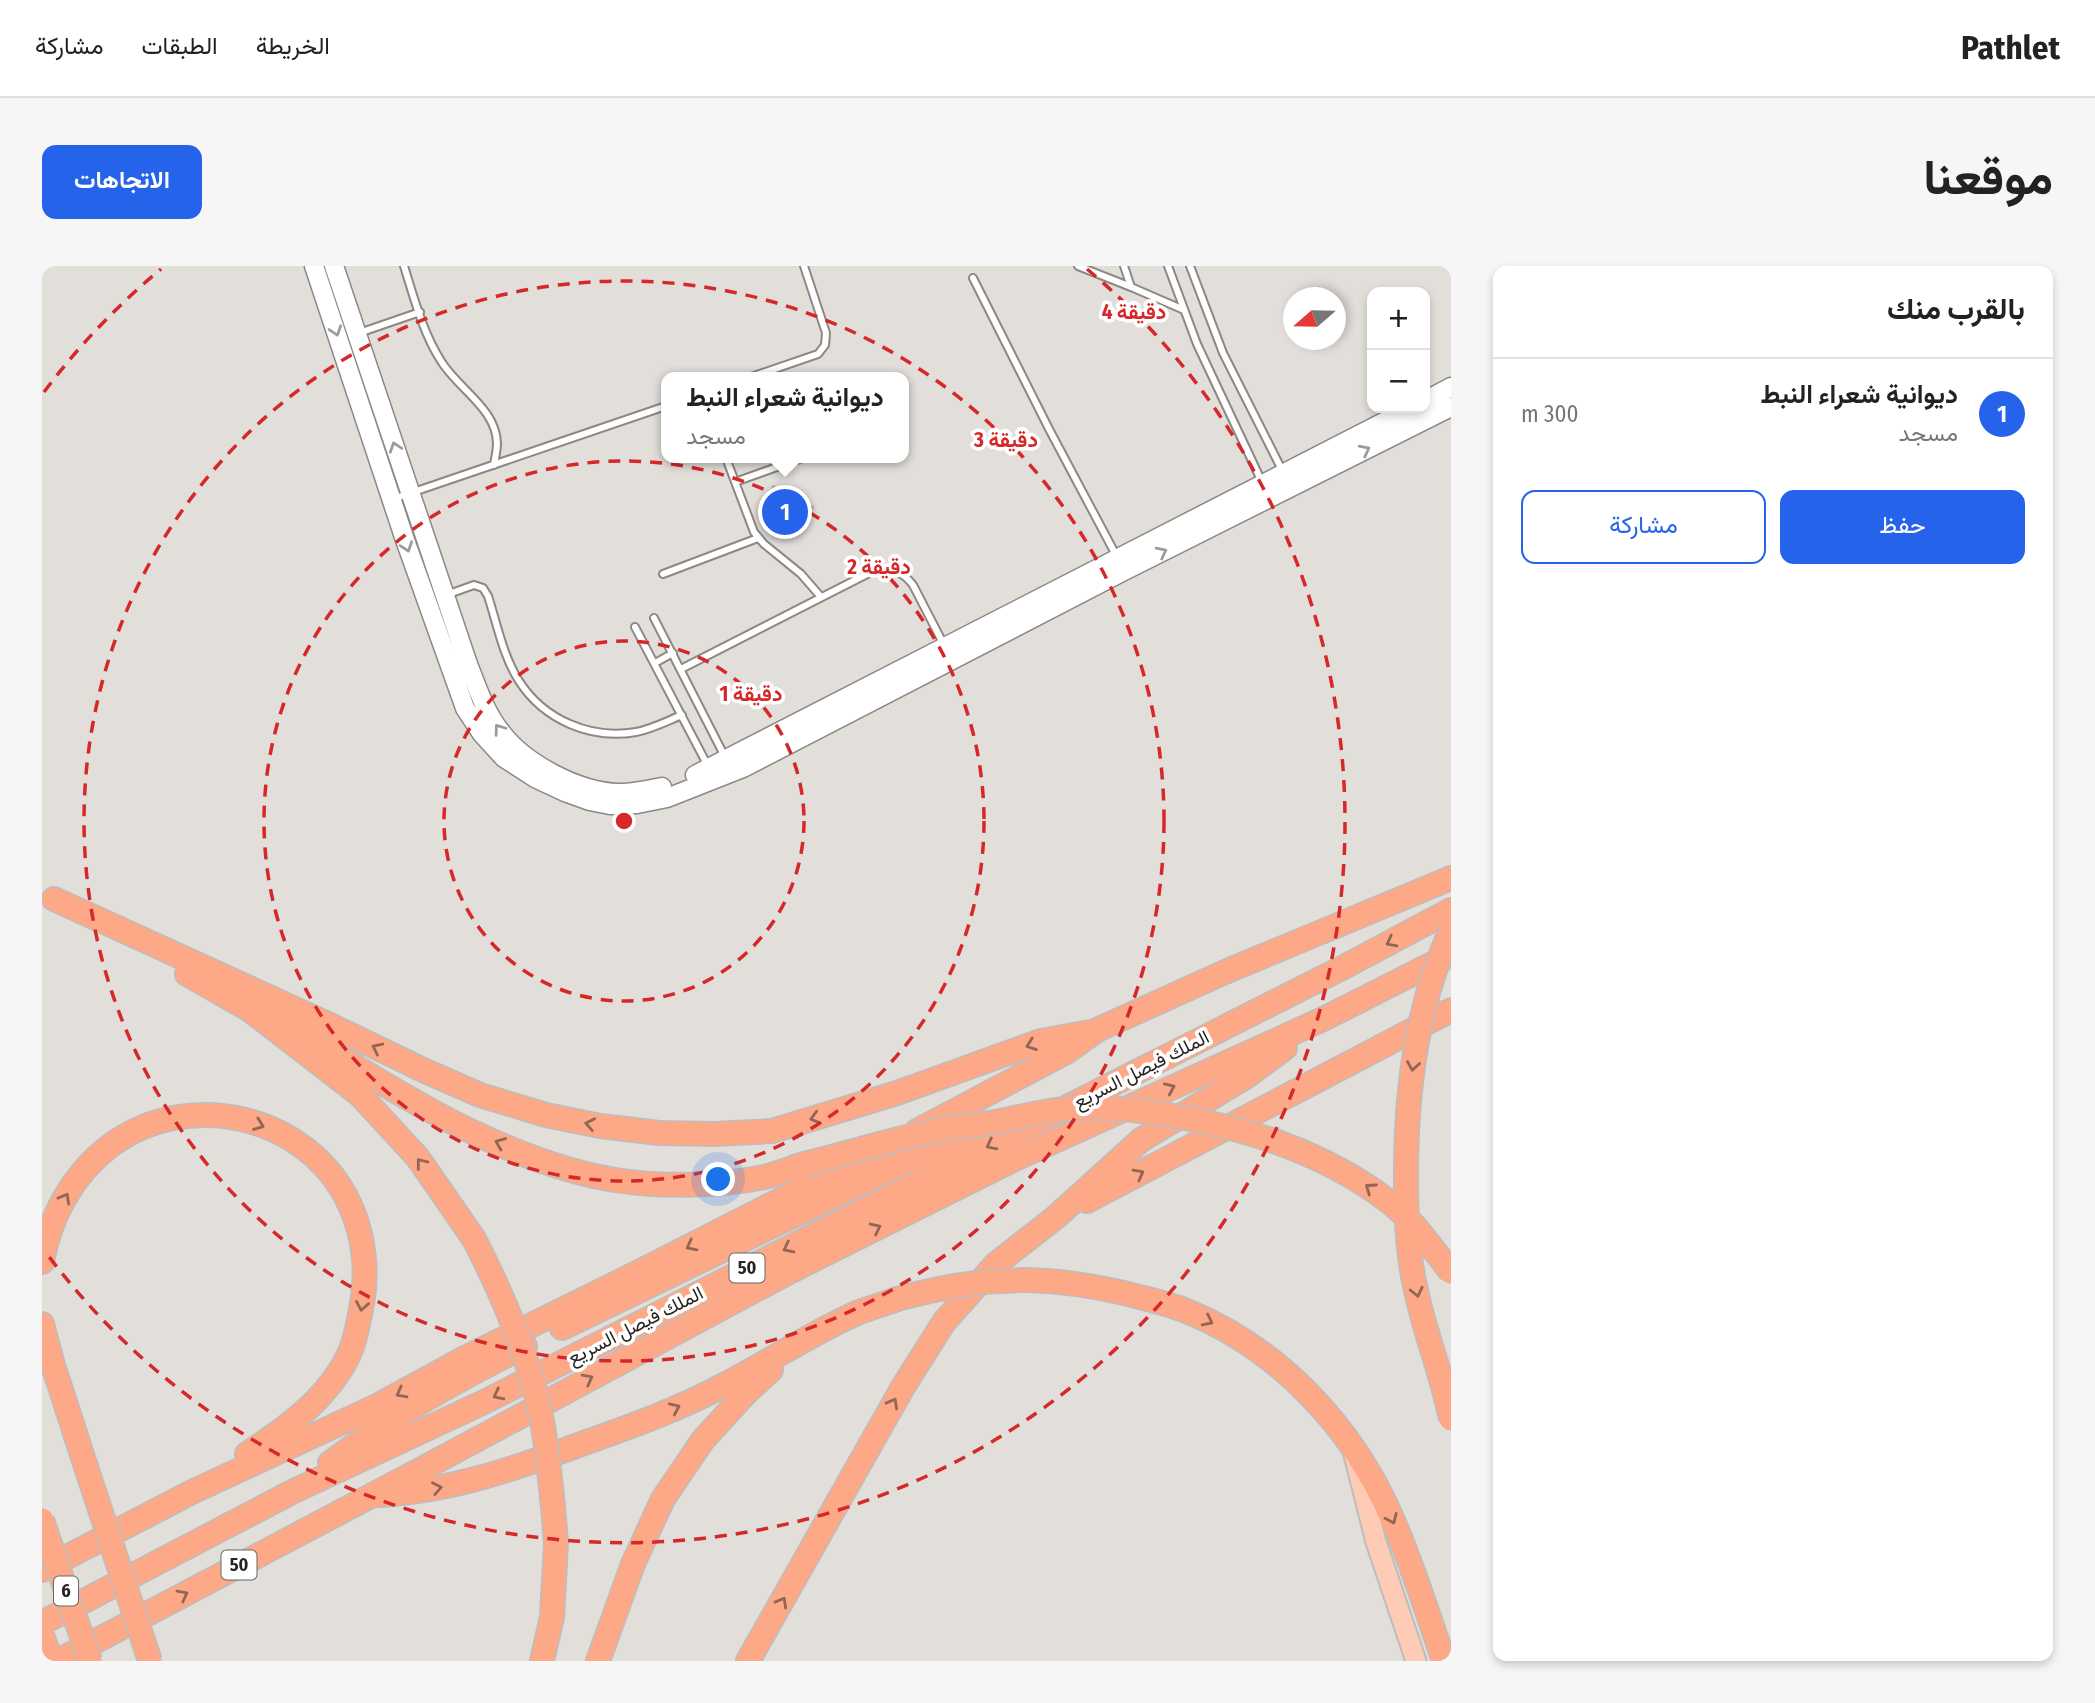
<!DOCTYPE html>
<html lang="ar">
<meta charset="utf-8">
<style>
:root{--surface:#fff;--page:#f6f6f6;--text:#222;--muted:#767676;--line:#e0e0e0;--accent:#2563eb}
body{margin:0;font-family:"Fira Sans Condensed",Vazirmatn,sans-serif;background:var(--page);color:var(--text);direction:rtl}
.controls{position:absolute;right:21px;top:21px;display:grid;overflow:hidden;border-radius:14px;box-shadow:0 4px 10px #0003}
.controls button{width:63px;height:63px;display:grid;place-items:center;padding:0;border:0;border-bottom:2px solid var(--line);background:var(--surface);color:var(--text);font:35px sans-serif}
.compass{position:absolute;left:1241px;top:21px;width:63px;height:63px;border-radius:50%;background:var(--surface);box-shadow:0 4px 10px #0003;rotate:250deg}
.you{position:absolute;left:677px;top:914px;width:24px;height:24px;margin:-18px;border:5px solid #fff;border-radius:50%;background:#1a73e8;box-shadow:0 0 0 10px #1a73e833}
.badge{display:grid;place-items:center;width:46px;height:46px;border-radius:50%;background:var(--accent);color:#fff;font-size:23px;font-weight:700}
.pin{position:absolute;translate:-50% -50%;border:4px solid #fff;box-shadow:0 2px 7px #0006}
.popup{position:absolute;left:619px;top:106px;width:248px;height:91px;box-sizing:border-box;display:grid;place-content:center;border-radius:14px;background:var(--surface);filter:drop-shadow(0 2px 5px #0005);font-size:23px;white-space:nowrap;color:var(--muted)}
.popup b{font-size:26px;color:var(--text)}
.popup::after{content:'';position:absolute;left:50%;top:100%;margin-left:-14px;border:14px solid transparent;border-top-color:var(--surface)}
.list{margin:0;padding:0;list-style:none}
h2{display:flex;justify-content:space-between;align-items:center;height:91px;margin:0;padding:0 28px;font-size:30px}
h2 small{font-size:23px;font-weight:400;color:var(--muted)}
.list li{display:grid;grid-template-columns:46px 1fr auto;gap:21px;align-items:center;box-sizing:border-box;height:112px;padding:0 28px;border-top:2px solid var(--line)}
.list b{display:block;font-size:26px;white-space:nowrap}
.list p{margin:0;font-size:23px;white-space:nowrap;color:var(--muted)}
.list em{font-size:23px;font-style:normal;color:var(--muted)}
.actions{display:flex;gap:14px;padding:21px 28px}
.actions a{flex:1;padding:16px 0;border:2px solid var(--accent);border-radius:14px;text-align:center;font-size:24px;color:var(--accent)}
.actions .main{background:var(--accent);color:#fff}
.map{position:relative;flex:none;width:1409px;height:1395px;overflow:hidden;direction:ltr;border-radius:14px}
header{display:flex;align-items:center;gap:42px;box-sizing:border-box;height:98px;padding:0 35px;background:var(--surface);border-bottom:2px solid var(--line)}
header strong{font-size:33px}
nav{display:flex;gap:38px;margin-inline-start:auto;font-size:24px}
.intro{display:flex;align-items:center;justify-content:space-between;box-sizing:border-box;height:168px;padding:0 42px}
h1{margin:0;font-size:49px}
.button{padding:18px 32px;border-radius:14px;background:var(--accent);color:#fff;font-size:24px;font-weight:700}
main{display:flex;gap:42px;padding:0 42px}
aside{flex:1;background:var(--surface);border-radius:14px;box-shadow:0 4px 10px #0003}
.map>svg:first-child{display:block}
.building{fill:#b4a789}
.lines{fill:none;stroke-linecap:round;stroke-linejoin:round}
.lane-casing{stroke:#8c8885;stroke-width:10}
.secondary-casing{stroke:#8c8885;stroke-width:21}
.primary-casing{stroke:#bebdbd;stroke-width:23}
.highway-casing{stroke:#bebdbd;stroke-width:26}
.lane{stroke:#fff;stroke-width:6}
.secondary{stroke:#fff;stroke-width:18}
.primary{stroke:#fecbb7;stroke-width:19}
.highway{stroke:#fda887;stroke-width:23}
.highway-bridge-casing{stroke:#bebdbd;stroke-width:26;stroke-linecap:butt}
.highway-bridge{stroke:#fda887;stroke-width:23}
.oneway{stroke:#9d9c9c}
.oneway2{stroke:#926655}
.ring{fill:none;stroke:#d62828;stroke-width:3.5;stroke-dasharray:12 9}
.labels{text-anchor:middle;stroke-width:7;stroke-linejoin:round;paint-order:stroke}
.shield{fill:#fff;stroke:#676665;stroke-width:2}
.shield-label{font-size:18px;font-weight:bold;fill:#262423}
.street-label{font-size:19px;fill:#262423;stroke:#fff}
.centre{fill:#d62828;stroke:#fff;stroke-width:3.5}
.ring-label{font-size:21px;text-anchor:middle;font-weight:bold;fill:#d62828;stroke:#fff;stroke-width:7;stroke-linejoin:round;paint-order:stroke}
</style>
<header>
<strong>Pathlet</strong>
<nav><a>الخريطة</a><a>الطبقات</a><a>مشاركة</a></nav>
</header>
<div class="intro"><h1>موقعنا</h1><a class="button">الاتجاهات</a></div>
<main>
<aside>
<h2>بالقرب منك<small></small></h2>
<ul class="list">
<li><span class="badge">1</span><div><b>ديوانية شعراء النبط</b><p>مسجد</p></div><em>300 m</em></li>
</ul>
<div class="actions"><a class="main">حفظ</a><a>مشاركة</a></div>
</aside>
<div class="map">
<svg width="1409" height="1395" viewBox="0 0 1409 1395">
<rect width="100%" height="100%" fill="#e2deda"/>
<path class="building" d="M731,219L772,241L754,271L716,252Z"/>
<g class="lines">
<g class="lane-casing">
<path id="lane" d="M362,0C372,32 381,67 399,95C416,123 455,143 455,178C455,184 453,192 452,199
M1036,0L1089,21L1142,44
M1082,0L1089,21
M1126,0L1155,78L1220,216
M1148,0L1181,87L1240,204
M931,12L1007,163L1075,291
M317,67L378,46
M709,111L776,88L783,79L784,67L762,0
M684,192L712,266L722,278L759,308L779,331
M693,216L760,192
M351,233L624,140
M621,308L716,272
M404,329L432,319L441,322L446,330C455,358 461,390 477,415C502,454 549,474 594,466C610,463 625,455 640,449
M612,352L683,491
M593,361L667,502
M613,397L631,387
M639,403L835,303C851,302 861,306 871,319L902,379"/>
</g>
<g class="secondary-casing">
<path id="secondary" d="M272,0L363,274L423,442L440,468L462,492L493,512L523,526L548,535L568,539L595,538L625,532L701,502L1082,305L1409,141
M292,0L426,398C435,421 443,446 459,466C483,498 537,526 577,527C591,527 606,524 620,521
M1383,135L1409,121
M653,509L1369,142"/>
</g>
<g class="primary-casing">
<path id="primary" d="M1312,1189L1334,1276L1374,1395"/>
</g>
<g class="highway-casing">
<path id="highway" d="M12,633L286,758L381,804L438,829L504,849L558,860L617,867L673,868L730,865L855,827L999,775L1048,766
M145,708L208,744L318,829L376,892L432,973
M208,744L229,746C329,812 459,898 580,915C621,921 681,920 722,911C736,908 749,902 762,898
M875,865L1026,785L1055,764L1183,706L1409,612
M1045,935L1409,744
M0,996C8,950 31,908 68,880C146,821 267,849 308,939C323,972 326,1009 319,1043C315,1065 311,1085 299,1103C276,1140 240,1165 205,1188
M1102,1032C1117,1036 1133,1040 1147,1046C1238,1084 1310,1161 1349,1250C1370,1297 1385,1346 1402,1395
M0,1058L11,1099L44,1201
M520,1062L852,901L944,860
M288,1197C349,1151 414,1114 483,1080
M337,1229C409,1225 475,1202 542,1177C590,1160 640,1142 684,1118C728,1095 770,1067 815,1047C828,1042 842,1038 855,1033
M0,1304L150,1226L335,1140L423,1092L603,1003L838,883
M0,1357L252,1225L442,1136L1302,701L1409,644
M0,1369L9,1395
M16,1395L378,1204L745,1007L973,893L1279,754L1408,689
M500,1395L510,1351L514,1277L511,1241
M556,1395L591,1298L621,1233L661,1174L704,1127L729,1104
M706,1395L861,1121L902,1056L954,998L1014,951L1099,874L1205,810L1243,782"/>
</g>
<use href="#lane" class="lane"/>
<use href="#secondary" class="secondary"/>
<use href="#primary" class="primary"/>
<use href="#highway" class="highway"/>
<g class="highway-bridge-casing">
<path id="highway-bridge" d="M1409,664C1374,740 1364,825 1364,908C1364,946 1365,983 1373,1020C1382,1065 1400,1108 1409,1153
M762,898C807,887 851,873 896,864C915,859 934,860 953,856C979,851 1005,844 1032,842C1065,840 1098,844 1132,850C1209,863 1283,887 1346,935C1371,954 1389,981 1409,1006
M432,973C461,1029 486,1088 499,1150C505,1180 508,1211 511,1241
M855,1033C946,1008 1010,1008 1102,1032
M44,1201L108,1395
M0,1254L48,1395"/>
</g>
<use href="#highway-bridge" class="highway-bridge"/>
</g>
<defs><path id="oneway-chevron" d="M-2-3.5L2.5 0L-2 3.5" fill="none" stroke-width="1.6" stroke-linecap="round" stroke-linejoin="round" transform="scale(1.75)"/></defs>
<g class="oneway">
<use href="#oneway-chevron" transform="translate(294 65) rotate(72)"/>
<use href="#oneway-chevron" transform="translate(353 181) rotate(-108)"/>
<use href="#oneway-chevron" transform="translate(1323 184) rotate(-27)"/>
<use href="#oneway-chevron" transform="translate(365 281) rotate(71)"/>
<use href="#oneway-chevron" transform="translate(1120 286) rotate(-27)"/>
<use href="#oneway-chevron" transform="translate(457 463) rotate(-126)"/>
</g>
<g class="oneway2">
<use href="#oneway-chevron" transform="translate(1349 676) rotate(152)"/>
<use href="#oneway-chevron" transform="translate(989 779) rotate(160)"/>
<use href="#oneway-chevron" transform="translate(335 782) rotate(-154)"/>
<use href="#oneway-chevron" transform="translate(1371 800) rotate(99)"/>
<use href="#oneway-chevron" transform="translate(1128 822) rotate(-24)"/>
<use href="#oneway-chevron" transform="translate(773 852) rotate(164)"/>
<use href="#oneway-chevron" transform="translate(548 858) rotate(-169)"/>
<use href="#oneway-chevron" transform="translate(217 859) rotate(21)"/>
<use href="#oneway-chevron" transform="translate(458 877) rotate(-158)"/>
<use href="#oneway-chevron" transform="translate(949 879) rotate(153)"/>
<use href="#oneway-chevron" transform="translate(379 897) rotate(-128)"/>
<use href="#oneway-chevron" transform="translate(1097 908) rotate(-28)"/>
<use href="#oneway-chevron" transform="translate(1328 922) rotate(-145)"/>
<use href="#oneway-chevron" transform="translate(23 932) rotate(-61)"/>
<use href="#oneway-chevron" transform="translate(834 962) rotate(-26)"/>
<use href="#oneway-chevron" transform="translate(649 980) rotate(153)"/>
<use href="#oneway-chevron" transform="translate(746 982) rotate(153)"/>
<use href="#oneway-chevron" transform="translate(1375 1026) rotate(77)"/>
<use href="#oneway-chevron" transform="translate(320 1040) rotate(100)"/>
<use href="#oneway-chevron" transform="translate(1166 1055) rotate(26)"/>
<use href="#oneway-chevron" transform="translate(546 1113) rotate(-28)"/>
<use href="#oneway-chevron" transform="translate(359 1127) rotate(152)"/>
<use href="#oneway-chevron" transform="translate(456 1129) rotate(153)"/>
<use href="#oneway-chevron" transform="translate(851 1137) rotate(-61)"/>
<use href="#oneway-chevron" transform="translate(633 1142) rotate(-24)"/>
<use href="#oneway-chevron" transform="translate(395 1222) rotate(-11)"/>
<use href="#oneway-chevron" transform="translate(1350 1253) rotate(66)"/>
<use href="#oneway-chevron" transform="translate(141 1329) rotate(-28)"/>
<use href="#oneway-chevron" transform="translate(740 1336) rotate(-61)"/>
</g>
<g class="ring">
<circle cx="582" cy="555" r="180"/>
<circle cx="582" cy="555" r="360"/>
<circle cx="582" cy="555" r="540"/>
<path d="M2 126A721 721 0 0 1 119 3M1045 3A721 721 0 1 1 2 984"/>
</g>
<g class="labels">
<g class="shield">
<rect x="687.5" y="987.5" width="35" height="29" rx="5"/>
<rect x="179.5" y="1284.5" width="35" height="29" rx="5"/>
<rect x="12" y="1310.5" width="24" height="29" rx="5"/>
</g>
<g class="shield-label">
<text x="705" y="1008">50</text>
<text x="197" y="1305">50</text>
<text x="24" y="1331">6</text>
</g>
<g class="street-label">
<text transform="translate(1099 803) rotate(-27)" y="7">الملك فيصل السريع</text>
<text transform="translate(593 1059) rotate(-27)" y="7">الملك فيصل السريع</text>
</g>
</g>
<circle cx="582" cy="555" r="10" class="centre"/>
<g class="ring-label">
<text x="1092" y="53">4 دقيقة</text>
<text x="964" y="181">3 دقيقة</text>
<text x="837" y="308">2 دقيقة</text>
<text x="709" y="435">1 دقيقة</text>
</g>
</svg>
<div class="controls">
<button>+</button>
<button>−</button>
</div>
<svg class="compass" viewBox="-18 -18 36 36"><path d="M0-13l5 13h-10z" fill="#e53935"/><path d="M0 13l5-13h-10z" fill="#767676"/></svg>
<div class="you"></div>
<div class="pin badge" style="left:743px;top:246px">1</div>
<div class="popup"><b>ديوانية شعراء النبط</b>مسجد</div>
</div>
</main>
